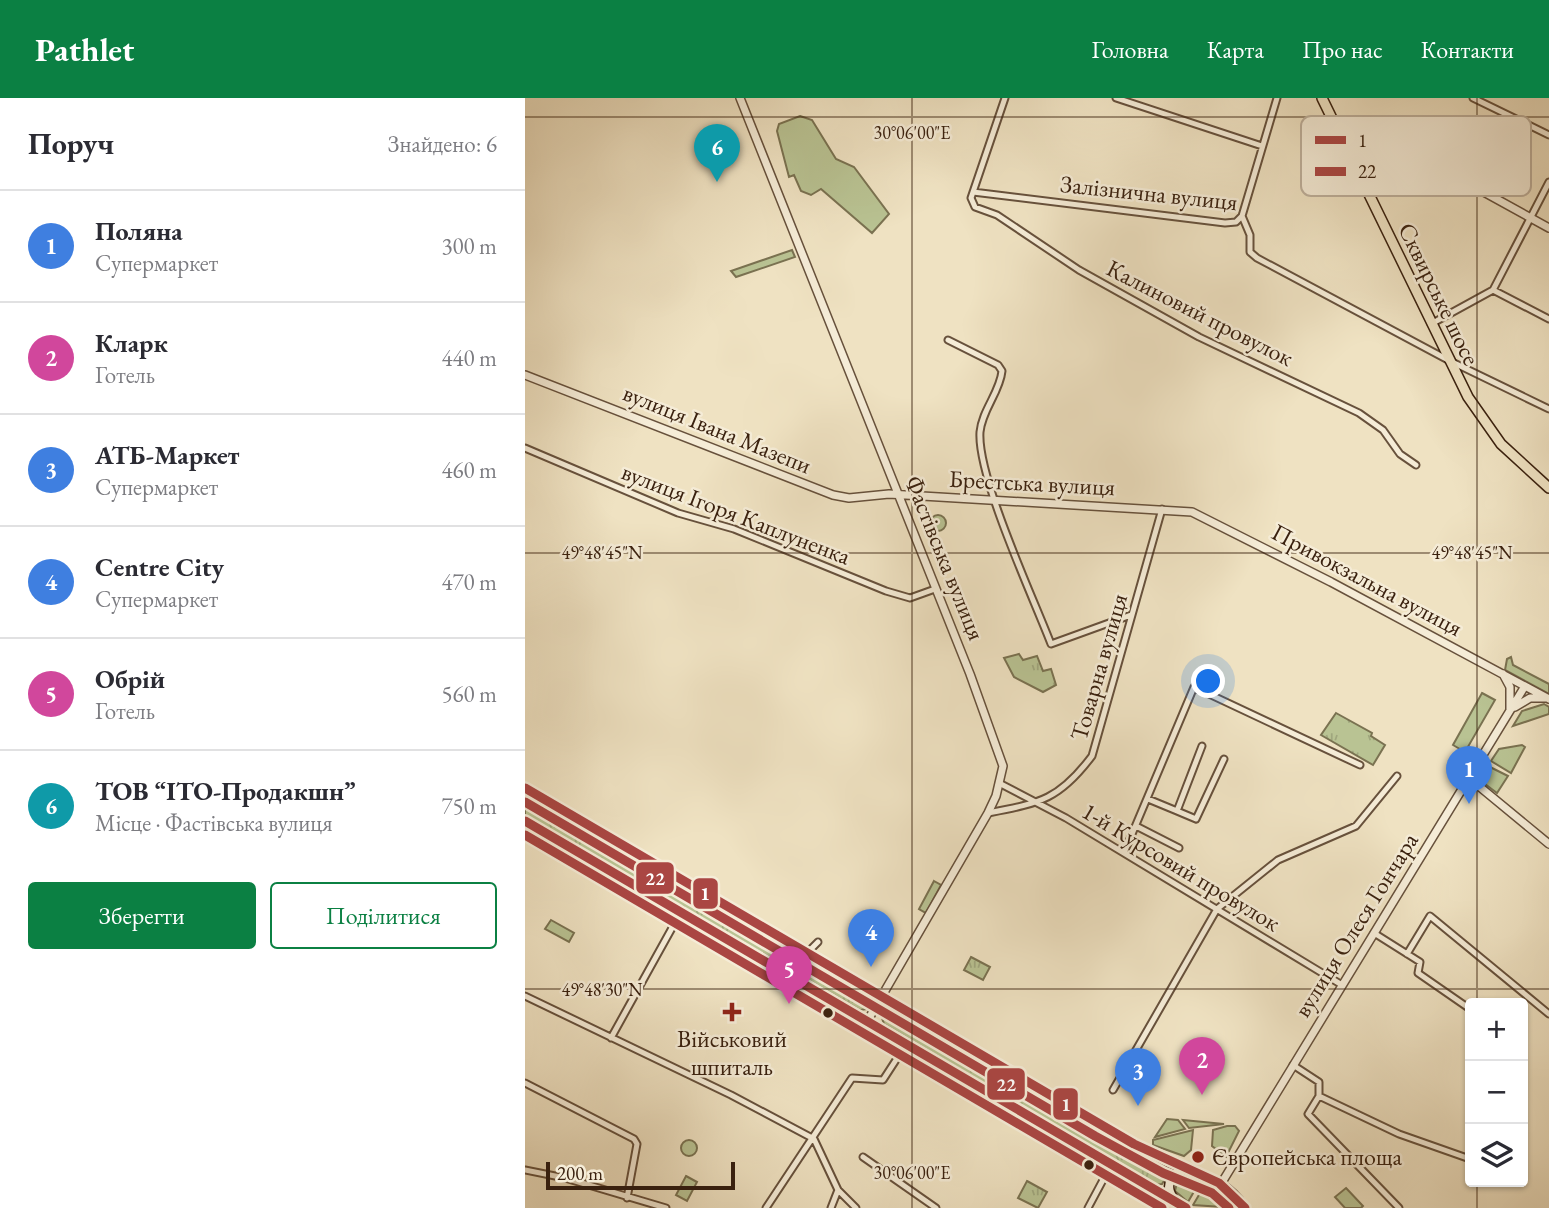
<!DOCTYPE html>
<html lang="uk">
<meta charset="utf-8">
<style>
:root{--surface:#fff;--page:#f7f7f7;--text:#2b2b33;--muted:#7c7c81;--line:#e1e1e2;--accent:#0b8043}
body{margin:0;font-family:"EB Garamond",serif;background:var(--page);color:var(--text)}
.controls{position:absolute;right:21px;bottom:21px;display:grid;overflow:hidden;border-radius:7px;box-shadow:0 2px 5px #0004}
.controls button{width:63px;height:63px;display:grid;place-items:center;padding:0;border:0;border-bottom:2px solid var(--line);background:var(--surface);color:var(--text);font:35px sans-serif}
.scale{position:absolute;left:21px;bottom:18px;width:189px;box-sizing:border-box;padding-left:7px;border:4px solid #3a210f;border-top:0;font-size:19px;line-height:24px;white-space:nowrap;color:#3a210f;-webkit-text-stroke:5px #f5ecd7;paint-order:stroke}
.you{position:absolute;left:684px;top:584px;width:24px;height:24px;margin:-18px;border:5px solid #fff;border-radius:50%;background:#1a73e8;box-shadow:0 0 0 10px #1a73e833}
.badge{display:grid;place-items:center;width:46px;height:46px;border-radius:50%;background:var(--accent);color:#fff;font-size:23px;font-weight:700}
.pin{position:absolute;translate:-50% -58px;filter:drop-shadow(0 2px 4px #0008)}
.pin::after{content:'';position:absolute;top:37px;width:24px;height:21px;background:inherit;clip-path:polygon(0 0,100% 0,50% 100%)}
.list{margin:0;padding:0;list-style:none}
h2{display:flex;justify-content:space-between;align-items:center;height:91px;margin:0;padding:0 28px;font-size:30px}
h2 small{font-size:23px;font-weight:400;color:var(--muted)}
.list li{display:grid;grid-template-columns:46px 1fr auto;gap:21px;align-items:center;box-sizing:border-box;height:112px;padding:0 28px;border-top:2px solid var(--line)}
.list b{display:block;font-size:26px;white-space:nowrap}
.list p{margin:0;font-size:23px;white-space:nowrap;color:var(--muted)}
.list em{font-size:23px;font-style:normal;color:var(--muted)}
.actions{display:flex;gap:14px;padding:21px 28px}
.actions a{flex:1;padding:16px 0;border:2px solid var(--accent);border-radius:7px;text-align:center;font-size:24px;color:var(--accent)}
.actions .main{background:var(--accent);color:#fff}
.icon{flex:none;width:38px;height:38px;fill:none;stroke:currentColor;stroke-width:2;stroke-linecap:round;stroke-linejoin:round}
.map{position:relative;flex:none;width:1024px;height:1110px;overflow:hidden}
header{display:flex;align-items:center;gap:42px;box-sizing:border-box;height:98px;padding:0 35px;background:var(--accent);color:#fff}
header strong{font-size:33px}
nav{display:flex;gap:38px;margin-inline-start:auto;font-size:24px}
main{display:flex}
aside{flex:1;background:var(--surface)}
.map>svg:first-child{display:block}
.grass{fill:#b9c393;stroke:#7a7251;stroke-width:2}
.park{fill:url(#park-tufts);stroke:#7a7251;stroke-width:2}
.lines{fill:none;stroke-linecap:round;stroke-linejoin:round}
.minor-casing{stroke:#67513c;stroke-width:9}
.tertiary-casing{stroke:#67513c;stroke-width:10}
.secondary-casing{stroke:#3a210f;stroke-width:11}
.primary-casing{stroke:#3a210f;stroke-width:12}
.minor{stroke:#f5ecd7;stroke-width:5}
.tertiary{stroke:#f5ecd7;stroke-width:7}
.secondary{stroke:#f5ecd7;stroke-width:8}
.primary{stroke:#efe2c2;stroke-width:9}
.bus-1-casing{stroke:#f5ecd7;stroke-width:14}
.bus-2-casing{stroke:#f5ecd7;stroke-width:14}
.bus-1{stroke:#aa4643;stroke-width:9}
.bus-2{stroke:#aa4643;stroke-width:9}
.ticks{fill:none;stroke:#3a210f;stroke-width:2;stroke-opacity:0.45}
.poi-dot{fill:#8f2418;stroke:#f5ecd7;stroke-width:2.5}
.bus-dot{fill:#3a210f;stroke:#f5ecd7;stroke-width:2.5}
.labels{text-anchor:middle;stroke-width:5;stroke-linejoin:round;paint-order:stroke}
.street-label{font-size:24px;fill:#3a210f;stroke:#f5ecd7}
.poi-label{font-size:24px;fill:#3a210f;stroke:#f5ecd7}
.key{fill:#f5ecd7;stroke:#bdaf9b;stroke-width:2}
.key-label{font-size:19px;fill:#3a210f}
.ticks-label{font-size:18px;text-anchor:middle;fill:#3a210f;stroke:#f5ecd7;stroke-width:5;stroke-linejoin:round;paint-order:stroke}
.line-badge{stroke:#f5ecd7;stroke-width:2.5}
.badge-label{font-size:19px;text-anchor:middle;font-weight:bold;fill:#fff}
</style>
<header>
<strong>Pathlet</strong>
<nav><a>Головна</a><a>Карта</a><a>Про нас</a><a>Контакти</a></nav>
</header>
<main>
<aside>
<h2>Поруч<small>Знайдено: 6</small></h2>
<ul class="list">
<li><span class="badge" style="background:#3f7fe0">1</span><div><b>Поляна</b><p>Супермаркет</p></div><em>300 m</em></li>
<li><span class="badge" style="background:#d1479c">2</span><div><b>Кларк</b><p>Готель</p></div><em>440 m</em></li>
<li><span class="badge" style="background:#3f7fe0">3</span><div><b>АТБ-Маркет</b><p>Супермаркет</p></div><em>460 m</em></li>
<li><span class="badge" style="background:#3f7fe0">4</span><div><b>Centre City</b><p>Супермаркет</p></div><em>470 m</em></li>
<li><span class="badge" style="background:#d1479c">5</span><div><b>Обрій</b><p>Готель</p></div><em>560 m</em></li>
<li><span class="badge" style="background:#0f9aa8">6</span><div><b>ТОВ “ІТО-Продакшн”</b><p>Місце · Фастівська вулиця</p></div><em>750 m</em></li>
</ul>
<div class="actions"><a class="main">Зберегти</a><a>Поділитися</a></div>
</aside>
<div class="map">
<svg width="1024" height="1110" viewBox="0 0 1024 1110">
<defs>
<pattern id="park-tufts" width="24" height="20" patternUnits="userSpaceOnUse" patternTransform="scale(1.75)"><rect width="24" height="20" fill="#b9c393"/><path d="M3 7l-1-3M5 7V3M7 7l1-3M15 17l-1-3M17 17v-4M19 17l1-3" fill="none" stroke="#a0a77e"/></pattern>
</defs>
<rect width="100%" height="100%" fill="#efe2c2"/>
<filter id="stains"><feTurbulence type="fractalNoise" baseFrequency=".00286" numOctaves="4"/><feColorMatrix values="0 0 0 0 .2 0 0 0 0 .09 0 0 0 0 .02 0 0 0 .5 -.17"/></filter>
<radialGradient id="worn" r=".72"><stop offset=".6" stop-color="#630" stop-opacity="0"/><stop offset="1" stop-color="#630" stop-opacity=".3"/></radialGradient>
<path class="grass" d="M275,18L287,22L311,61L329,69L364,116L347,135L296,91L286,97L276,93L269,77L264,79L252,33L254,26Z
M267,152L270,159L211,179L206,173Z
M986,559L988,567L1024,586V596L980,572L982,561Z
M957,595L970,602L940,654L928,647Z
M1019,606L1024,609V616L988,628L997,613Z
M997,647L1000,649L986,675L966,663L974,651Z
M965,669L983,678L972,695L956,683Z
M409,783L416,787L401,815L394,811Z
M26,822L49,835L44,844L20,831Z
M642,1021L653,1022L660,1031L630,1039Z
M658,1022L699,1026L664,1030Z
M702,1028H710L714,1033L701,1059L687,1048L688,1032Z
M668,1032L666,1052L659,1058L628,1047V1042Z
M161,1078L172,1084L162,1103L151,1097Z
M661,1079L675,1083L663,1104L650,1093L652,1084Z
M681,1085L713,1110L668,1107Z
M821,1090L838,1108L836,1110H820L810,1099Z"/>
<path class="park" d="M405 425a8 8 0 1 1 16 0a8 8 0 1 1-16 0Z
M494,556L498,562L512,558L518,573L526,571L531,587L518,594L489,579L479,560Z
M811,615L847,635L846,638L860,647L848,667L796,637Z
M0,695L343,897L346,905L342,911L335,912L0,717Z
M446,859L465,869L458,882L439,872Z
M361,910L370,913L639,1072L642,1078L637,1086L631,1087L359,926L356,917Z
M156 1050a8 8 0 1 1 16 0a8 8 0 1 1-16 0Z
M502,1083L522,1094L513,1110L493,1100Z"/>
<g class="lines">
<g class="minor-casing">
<path id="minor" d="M480,0L446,100L450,109L472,117L554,172L674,239L834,315L858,332L875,356L891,367
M591,0L737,48
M948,0L1024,37
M448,94L700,125L711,124L717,118
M717,118L725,137V154L732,160L925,263L1024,311
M717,118L752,0
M968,192L1024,84
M906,226L968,192L1024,221
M423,242L473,267L477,273C475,294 457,312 455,334C452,379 508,499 526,546L606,517
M0,350L153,415L209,431L361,493L385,500L410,491
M474,685L541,720L817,887
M623,701L652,713L677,648
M652,713L671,721L699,661
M463,715C515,705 534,702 567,658L637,411
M611,728L654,750
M599,755L669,589L835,667
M849,835L895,864L893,875L945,911
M281,856L293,844
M882,856L905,818L1024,916
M0,898L206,997L289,1041L313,1092L331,1110
M86,940L157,812
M768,967L794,984V998L874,1036L945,1061
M0,985L109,1041L112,1046L102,1100
M588,992L692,811L753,762L831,728L872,678
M794,998L783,1016L874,1110
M338,1059L411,1110
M0,1072L40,1080L141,1110
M241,1110L327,980L358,982L382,945
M306,1110L313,1092
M563,1110L586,1067"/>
</g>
<g class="tertiary-casing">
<path id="tertiary" d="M215,0L445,576L478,668L471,698L463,715L343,922
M837,82L888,55L1024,130
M0,277L308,397L324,400L364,396L667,414L806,484L1024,601
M978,576L985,589V611
M990,609L1005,600H1021
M944,680L1024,746
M696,1086L1000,588"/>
</g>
<g class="secondary-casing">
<path id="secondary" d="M0,690L576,1027C598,1039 620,1053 643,1064C675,1080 696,1076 720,1110
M0,723L661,1110
M649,1101C638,1087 647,1074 663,1071"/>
</g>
<g class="primary-casing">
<path id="primary" d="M797,0L943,299L976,346L1024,390"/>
</g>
<use href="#minor" class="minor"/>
<use href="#tertiary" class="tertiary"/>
<use href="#secondary" class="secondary"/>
<use href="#primary" class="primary"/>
<g class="bus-1-casing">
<path id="bus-1" d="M0,690L609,1046L694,1085L720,1110
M0,723L661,1110"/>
</g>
<g class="bus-2-casing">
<path id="bus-2" d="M0,704L570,1038L638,1075L687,1095L704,1110
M0,737L637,1110"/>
</g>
<use href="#bus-1" class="bus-1"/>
<use href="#bus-2" class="bus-2"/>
</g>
<path class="ticks" d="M387,0V1110M952,0V905M0,19H1024M0,455H1024M0,891H1024M952,1084V1110"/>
<g class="poi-dot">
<path d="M203.5 903.5h7v7h7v7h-7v7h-7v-7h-7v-7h7z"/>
<circle cx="673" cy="1059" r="7"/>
</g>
<g class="bus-dot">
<circle cx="303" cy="915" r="6"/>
<circle cx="564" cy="1067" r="6"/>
</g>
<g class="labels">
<g class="street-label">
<text transform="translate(624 95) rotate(6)" y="8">Залізнична вулиця</text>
<text transform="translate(914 196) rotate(64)" y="8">Сквирське шосе</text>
<text transform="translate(675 215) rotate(27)" y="8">Калиновий провулок</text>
<text transform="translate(192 331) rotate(22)" y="8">вулиця Івана Мазепи</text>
<text transform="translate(507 385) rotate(3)" y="8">Брестська вулиця</text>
<text transform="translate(211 416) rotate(21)" y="8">вулиця Ігоря Каплуненка</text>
<text transform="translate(420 460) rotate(68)" y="8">Фастівська вулиця</text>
<text transform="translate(842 482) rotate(28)" y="8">Привокзальна вулиця</text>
<text transform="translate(574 569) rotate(-74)" y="8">Товарна вулиця</text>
<text transform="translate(656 769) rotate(31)" y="8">1-й Курсовий провулок</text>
<text transform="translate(831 827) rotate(-58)" y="8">вулиця Олеся Гончара</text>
</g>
<g class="poi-label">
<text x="207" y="949">Військовий<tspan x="207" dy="28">шпиталь</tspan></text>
<text x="687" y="1067" text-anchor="start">Європейська площа</text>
</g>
</g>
<rect x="776" y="18" width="230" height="80" rx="10" class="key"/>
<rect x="790" y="38" width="31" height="8" fill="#aa4643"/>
<rect x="790" y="69" width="31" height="9" fill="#aa4643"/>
<g class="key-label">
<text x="833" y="49">1</text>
<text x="833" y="80">22</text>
</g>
<g class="ticks-label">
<text x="387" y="41">30°06'00"E</text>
<text x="77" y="461">49°48'45"N</text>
<text x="947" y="461">49°48'45"N</text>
<text x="77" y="898">49°48'30"N</text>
<text x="387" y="1081">30°06'00"E</text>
</g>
<g class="line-badge">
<rect x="110" y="763" width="40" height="34" rx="7" fill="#aa4643"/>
<rect x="167" y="779" width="27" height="33" rx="7" fill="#aa4643"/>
<rect x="461" y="969" width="40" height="34" rx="7" fill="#aa4643"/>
<rect x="527" y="989" width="27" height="34" rx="7" fill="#aa4643"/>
</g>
<g class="badge-label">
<text x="130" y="787">22</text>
<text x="180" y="802">1</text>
<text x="481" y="993">22</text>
<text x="541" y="1013">1</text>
</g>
<rect width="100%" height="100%" filter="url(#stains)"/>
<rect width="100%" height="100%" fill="url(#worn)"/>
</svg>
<div class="controls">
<button>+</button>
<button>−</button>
<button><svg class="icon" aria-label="layers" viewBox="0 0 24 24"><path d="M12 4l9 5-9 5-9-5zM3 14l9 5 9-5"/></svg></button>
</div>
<div class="scale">200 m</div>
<div class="you"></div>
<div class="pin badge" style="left:944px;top:706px;background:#3f7fe0">1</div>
<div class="pin badge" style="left:677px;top:997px;background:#d1479c">2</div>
<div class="pin badge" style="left:613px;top:1008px;background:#3f7fe0">3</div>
<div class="pin badge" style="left:346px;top:869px;background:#3f7fe0">4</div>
<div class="pin badge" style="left:264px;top:906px;background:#d1479c">5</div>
<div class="pin badge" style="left:192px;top:84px;background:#0f9aa8">6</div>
</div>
</main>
